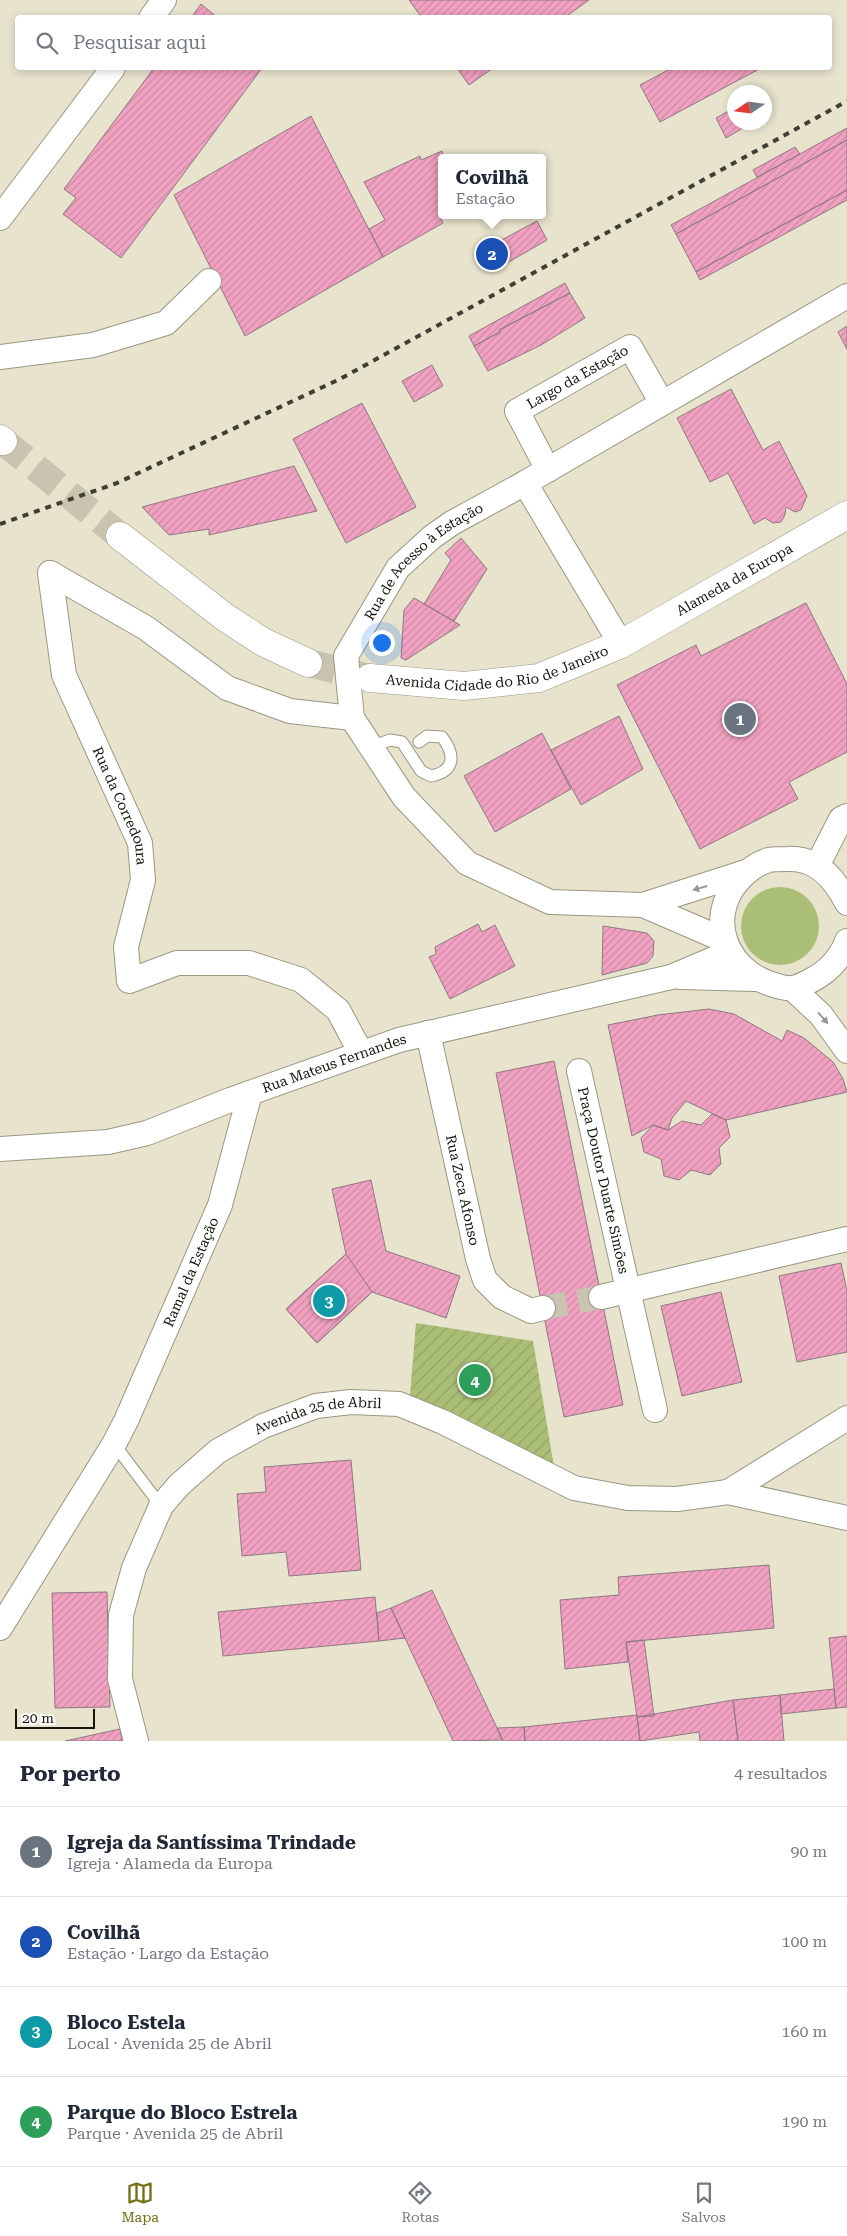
<!DOCTYPE html>
<html lang="pt">
<meta charset="utf-8">
<style>
:root{--surface:#fff;--page:#f6f6f7;--text:#1f2937;--muted:#747a83;--line:#e0e1e3;--accent:#727012}
body{margin:0;font-family:"Roboto Serif",serif;background:var(--page);color:var(--text)}
.compass{position:absolute;left:727px;top:85px;width:45px;height:45px;border-radius:50%;background:var(--surface);box-shadow:0 2px 8px #0003;rotate:257deg}
.scale{position:absolute;left:15px;bottom:12px;width:80px;box-sizing:border-box;padding-left:5px;border:2px solid #16150d;border-top:0;font-size:14px;line-height:18px;white-space:nowrap;color:#16150d;-webkit-text-stroke:4px #fff;paint-order:stroke}
.you{position:absolute;left:381px;top:642px;width:18px;height:18px;margin:-12px;border:4px solid #fff;border-radius:50%;background:#1a73e8;box-shadow:0 0 0 8px #1a73e833}
.badge{display:grid;place-items:center;width:32px;height:32px;border-radius:50%;background:var(--accent);color:#fff;font-size:16px;font-weight:700}
.pin{position:absolute;translate:-50% -50%;border:2px solid #fff;box-shadow:0 1px 5px #0006}
.popup{position:absolute;left:438px;top:154px;width:108px;height:65px;box-sizing:border-box;display:grid;place-content:center;border-radius:5px;background:var(--surface);filter:drop-shadow(0 1px 4px #0005);font-size:16px;white-space:nowrap;color:var(--muted)}
.popup b{font-size:19px;color:var(--text)}
.popup::after{content:'';position:absolute;left:50%;top:100%;margin-left:-10px;border:10px solid transparent;border-top-color:var(--surface)}
.list{margin:0;padding:0;list-style:none}
h2{display:flex;justify-content:space-between;align-items:center;height:65px;margin:0;padding:0 20px;font-size:21px}
h2 small{font-size:16px;font-weight:400;color:var(--muted)}
.list li{display:grid;grid-template-columns:32px 1fr auto;gap:15px;align-items:center;box-sizing:border-box;height:90px;padding:0 20px;border-top:1px solid var(--line)}
.list b{display:block;font-size:19px;white-space:nowrap}
.list p{margin:0;font-size:16px;white-space:nowrap;color:var(--muted)}
.list em{font-size:16px;font-style:normal;color:var(--muted)}
.icon{flex:none;width:28px;height:28px;fill:none;stroke:currentColor;stroke-width:2;stroke-linecap:round;stroke-linejoin:round}
.map{position:relative;flex:none;width:847px;height:1741px;overflow:hidden}
.search{position:absolute;background:var(--surface);box-shadow:0 2px 8px #0003;left:15px;right:15px;top:15px;height:55px;display:flex;align-items:center;gap:12px;box-sizing:border-box;padding:0 18px;border-radius:5px;color:var(--muted);font-size:19px}
.sheet{height:425px;background:var(--surface)}
nav{display:flex;justify-content:space-around;align-items:center;box-sizing:border-box;height:70px;border-top:1px solid var(--line);background:var(--surface);font-size:14px;color:var(--muted)}
nav a{display:grid;justify-items:center;gap:2px}
nav .on{color:var(--accent)}
.map>svg:first-child{display:block}
.green{fill:#abbe76}
.garden{fill:url(#garden-furrows)}
.building{fill:url(#building-hatch);stroke:#8f7981}
.lines{fill:none;stroke-linecap:round;stroke-linejoin:round}
.street-tunnel{stroke:#c8c4b0;stroke-width:24;stroke-dasharray:24 12;stroke-linecap:butt}
.secondary-tunnel{stroke:#c8c4b0;stroke-width:28;stroke-dasharray:28 14;stroke-linecap:butt}
.lane-casing{stroke:#9a9782;stroke-width:13}
.street-casing{stroke:#9a9782;stroke-width:26}
.secondary-casing{stroke:#9a9782;stroke-width:29}
.lane{stroke:#fff;stroke-width:11}
.street{stroke:#fff;stroke-width:24}
.secondary{stroke:#fff;stroke-width:28}
.rail{stroke:#403e33;stroke-width:4;stroke-dasharray:6 6;stroke-linecap:butt}
.oneway{fill:#969692}
.labels{text-anchor:middle;stroke-width:4.5;stroke-linejoin:round;paint-order:stroke}
.street-label{font-size:14px;fill:#16150d;stroke:#fff}
</style>
<div class="map">
<svg width="847" height="1741" viewBox="0 0 847 1741">
<defs>
<pattern id="garden-furrows" width="10" height="10" patternUnits="userSpaceOnUse" patternTransform="scale(1.25)"><rect width="10" height="10" fill="#abbe76"/><path d="M-1 1l2-2M0 10L10 0M9 11l2-2" fill="none" stroke="#92a265"/></pattern>
<pattern id="building-hatch" width="6" height="6" patternUnits="userSpaceOnUse" patternTransform="scale(1.25)"><rect width="6" height="6" fill="#f1a1c1"/><path d="M-1 1l2-2M0 6l6-6M5 7l2-2" fill="none" stroke="#ce8aa5"/></pattern>
</defs>
<rect width="100%" height="100%" fill="#e7e3cd"/>
<path class="green" d="M741 926a39 39 0 1 1 78 0a39 39 0 1 1-78 0Z"/>
<path class="garden" d="M416,1323L533,1341L554,1467L408,1419Z"/>
<path class="building" d="M409,0H589L564,18H422Z
M201,4L218,18H191Z
M154,68H262L121,258L63,214L76,198L64,189Z
M457,68H493L469,85Z
M672,68H761L660,122L640,85Z
M734,108V122H753L726,138L716,118Z
M311,116L383,257L245,336L174,195Z
M847,128V140L676,234L671,225Z
M847,140V190L696,272L676,234Z
M795,147L800,154L757,177L753,170Z
M442,151L444,158H442V207L438,210L443,223L383,257L369,229L385,220L364,182L420,156L421,160Z
M847,190V200L700,280L696,272Z
M537,221L547,240L507,263L496,243Z
M565,283L570,293L499,330L500,332L474,346L469,336Z
M570,293L585,318L541,345L488,371L474,346L500,332L499,330Z
M847,326V349L838,332Z
M432,365L443,386L414,402L402,381Z
M731,389L763,450L779,441L807,496L801,510L795,512L786,507L785,515L781,522L773,523L765,518L754,524L728,473L710,482L677,418Z
M362,403L416,507L346,543L293,439Z
M294,466L317,511L209,535V529L169,535L142,507Z
M461,538L487,569L454,621L424,604L451,560L445,553Z
M414,598L460,625L406,660L401,658L404,610Z
M806,603L847,684V752L789,782L798,799L700,849L617,685L696,645L701,656Z
M619,716L643,769L581,805L551,750Z
M542,733L571,789L495,832L464,776Z
M478,924L482,932L495,925L515,966L450,999L429,957L436,954L435,947Z
M603,926L647,933L654,941L653,956L647,963L602,975Z
M709,1009L734,1014L782,1041L787,1030L804,1038L833,1062L843,1079L847,1092L726,1120L686,1101L672,1118L668,1130L653,1125L632,1136L608,1025L658,1015Z
M554,1061L623,1405L564,1417L496,1073Z
M712,1114L726,1120L730,1137L719,1148L721,1164L710,1175L691,1170L679,1180L664,1176L661,1159L644,1152L641,1138L653,1125L668,1130L682,1121L701,1125Z
M371,1180L386,1251L460,1276L446,1318L372,1292L317,1343L286,1309L346,1254L332,1189Z
M346,1254L372,1292L317,1343L286,1309Z
M841,1263L847,1291V1352L797,1362L779,1276Z
M721,1292L742,1382L682,1396L661,1306Z
M351,1460L361,1570L289,1576L286,1552L242,1556L237,1494L266,1492L264,1467Z
M769,1565L774,1628L626,1642L628,1662L565,1669L560,1600L619,1595L618,1577Z
M432,1590L497,1728L502,1740L453,1741L391,1608Z
M107,1592L110,1707L55,1708L52,1593Z
M375,1597L379,1641L223,1656L218,1612Z
M391,1608L405,1638L379,1641L377,1613Z
M847,1636V1707L836,1708L829,1638Z
M644,1640L654,1716L637,1717L626,1642Z
M834,1689L836,1708L781,1714L780,1695Z
M780,1695L784,1741H738L733,1700Z
M733,1700L738,1741H700L699,1732L640,1741L637,1717Z
M637,1715L640,1741H525L524,1727Z
M524,1727L525,1741H503L497,1728Z
M120,1729L122,1741H65Z"/>
<g class="lines">
<path class="street-tunnel" d="M543,1308L601,1297"/>
<path class="secondary-tunnel" d="M3,441L120,536
M308,663L370,678"/>
<g class="lane-casing">
<path id="lane" d="M371,747L390,740L402,742L421,771L431,776C456,771 455,754 442,737L427,736L419,742
M114,1444L161,1506"/>
</g>
<g class="street-casing">
<g id="street">
<path d="M151,18L164,0"/>
<path d="M0,218L113,68"/>
<path d="M0,357L93,345L166,323L209,281"/>
<path id="s1" d="M548,470L517,411L630,347L662,403"/>
<path d="M525,483L621,644"/>
<path id="s2" d="M50,573L64,675L140,843L143,880L126,947L129,981L177,963H249L301,980L338,1010L361,1053"/>
<path d="M50,573L146,628L227,688L290,711L352,718"/>
<path d="M817,866L841,819L847,816"/>
<path id="s3" d="M746,872L643,905L550,902L467,863L404,797L352,718L346,656L398,568L432,537L452,523L525,483L847,296"/>
<path d="M847,903C835,879 817,857 787,859C781,859 774,859 768,860C756,864 745,873 737,882C706,920 727,970 771,984C789,990 793,990 810,981C828,972 840,960 847,941"/>
<path d="M643,905L724,940"/>
<path d="M680,977L755,979"/>
<path d="M794,990L821,1015L847,1051"/>
<path id="s4" d="M428,1033L478,1259L485,1280L502,1297L531,1311L543,1308"/>
<path id="s5" d="M579,1071L655,1410"/>
<path id="s6" d="M0,1149L108,1142L147,1133L230,1100L399,1040L671,977L730,952"/>
<path d="M601,1297L847,1239"/>
<path d="M728,1492L847,1418"/>
<path id="s7" d="M0,1628L114,1444L126,1421L220,1205L250,1093"/>
<path id="s8" d="M136,1741L120,1679L121,1615L134,1568L161,1506L179,1485L218,1451L263,1426L316,1406L351,1402L399,1404L443,1422L574,1488L628,1498L677,1499L728,1492L847,1518"/>
</g>
</g>
<g class="secondary-casing">
<g id="secondary">
<path d="M0,439L3,441"/>
<path d="M120,536L226,618L263,642L308,663"/>
<path id="s9" d="M370,678L464,686L539,678L621,644L847,515"/>
</g>
</g>
<use href="#lane" class="lane"/>
<use href="#street" class="street"/>
<use href="#secondary" class="secondary"/>
<path class="rail" d="M0,524L117,483L340,379L847,101"/>
</g>
<defs><path id="oneway-solid" d="M-6-.8H1V-3.2L6.5 0L1 3.2V.8H-6Z" transform="scale(1.25)"/></defs>
<g class="oneway">
<use href="#oneway-solid" transform="translate(700 888) rotate(164)"/>
<use href="#oneway-solid" transform="translate(823 1018) rotate(49)"/>
</g>
<g class="labels">
<g class="street-label">
<text dy="5" stroke="none"><textPath href="#s1" startOffset="136">Largo da Estação</textPath></text>
<text dy="5" stroke="none"><textPath href="#s3" startOffset="666">Rua de Acesso à Estação</textPath></text>
<text dy="5" stroke="none"><textPath href="#s9" startOffset="389">Alameda da Europa</textPath></text>
<text dy="5" stroke="none"><textPath href="#s9" startOffset="130">Avenida Cidade do Rio de Janeiro</textPath></text>
<text dy="5" stroke="none"><textPath href="#s2" startOffset="246">Rua da Corredoura</textPath></text>
<text dy="5" stroke="none"><textPath href="#s6" startOffset="348">Rua Mateus Fernandes</textPath></text>
<text dy="5" stroke="none"><textPath href="#s5" startOffset="112">Praça Doutor Duarte Simões</textPath></text>
<text dy="5" stroke="none"><textPath href="#s4" startOffset="161">Rua Zeca Afonso</textPath></text>
<text dy="5" stroke="none"><textPath href="#s7" startOffset="405">Ramal da Estação</textPath></text>
<text dy="5" stroke="none"><textPath href="#s8" startOffset="432">Avenida 25 de Abril</textPath></text>
</g>
</g>
</svg>
<svg class="compass" viewBox="-18 -18 36 36"><path d="M0-13l5 13h-10z" fill="#e53935"/><path d="M0 13l5-13h-10z" fill="#747a83"/></svg>
<div class="scale">20 m</div>
<div class="you"></div>
<div class="pin badge" style="left:740px;top:719px;background:#6b7280">1</div>
<div class="pin badge" style="left:492px;top:254px;background:#1a4fb4">2</div>
<div class="popup"><b>Covilhã</b>Estação</div>
<div class="pin badge" style="left:329px;top:1301px;background:#0f9aa8">3</div>
<div class="pin badge" style="left:475px;top:1380px;background:#2e9e5b">4</div>
<div class="search"><svg class="icon" aria-label="search" viewBox="0 0 24 24"><circle cx="10" cy="10" r="6"/><path d="M15 15l6 6"/></svg>Pesquisar aqui</div>
</div>
<section class="sheet">
<h2>Por perto<small>4 resultados</small></h2>
<ul class="list">
<li><span class="badge" style="background:#6b7280">1</span><div><b>Igreja da Santíssima Trindade</b><p>Igreja · Alameda da Europa</p></div><em>90 m</em></li>
<li><span class="badge" style="background:#1a4fb4">2</span><div><b>Covilhã</b><p>Estação · Largo da Estação</p></div><em>100 m</em></li>
<li><span class="badge" style="background:#0f9aa8">3</span><div><b>Bloco Estela</b><p>Local · Avenida 25 de Abril</p></div><em>160 m</em></li>
<li><span class="badge" style="background:#2e9e5b">4</span><div><b>Parque do Bloco Estrela</b><p>Parque · Avenida 25 de Abril</p></div><em>190 m</em></li>
</ul>
</section>
<nav>
<a class="on"><svg class="icon" aria-label="map" viewBox="0 0 24 24"><path d="M3 6l6-2 6 2 6-2v14l-6 2-6-2-6 2zM9 4v14M15 6v14"/></svg>Mapa</a>
<a><svg class="icon" aria-label="directions" viewBox="0 0 24 24"><path d="M12 3l9 9-9 9-9-9zM9 14v-3h6M13 9l2 2-2 2"/></svg>Rotas</a>
<a><svg class="icon" aria-label="saved" viewBox="0 0 24 24"><path d="M7 4h10v16l-5-4-5 4z"/></svg>Salvos</a>
</nav>
